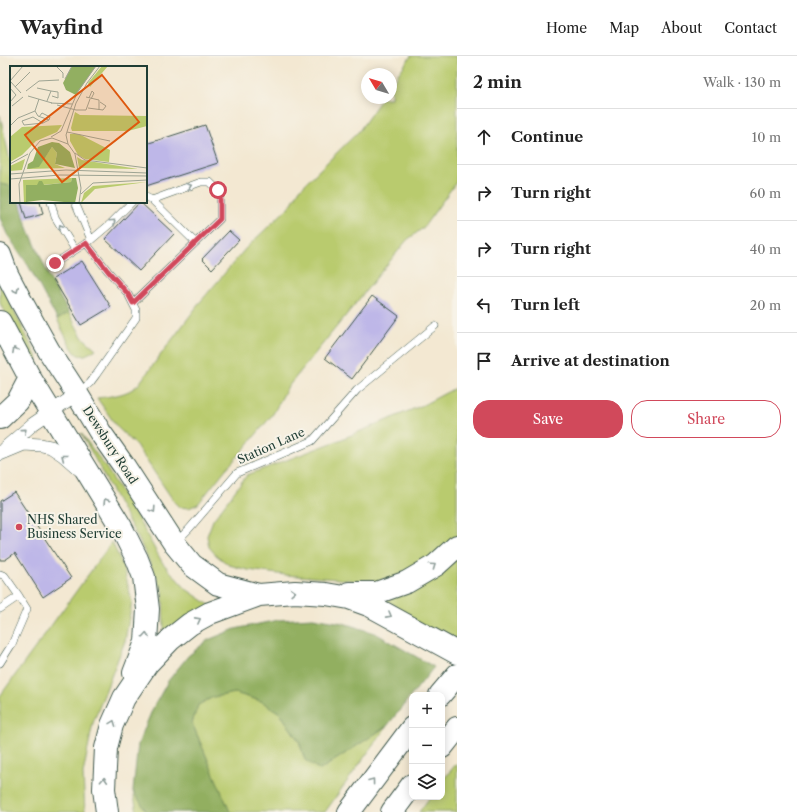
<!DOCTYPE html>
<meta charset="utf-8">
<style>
:root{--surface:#fff;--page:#f6f6f6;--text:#222;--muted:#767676;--line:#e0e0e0;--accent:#d1495b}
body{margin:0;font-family:"Libre Caslon Text",serif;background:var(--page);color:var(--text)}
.controls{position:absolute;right:12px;bottom:12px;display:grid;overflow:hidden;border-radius:8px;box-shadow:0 2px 10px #0003}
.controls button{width:36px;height:36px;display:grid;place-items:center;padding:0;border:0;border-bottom:1px solid var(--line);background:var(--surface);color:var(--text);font:20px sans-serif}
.compass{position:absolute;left:361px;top:12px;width:36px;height:36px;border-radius:50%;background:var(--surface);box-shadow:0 2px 10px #0003;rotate:308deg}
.stop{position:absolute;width:12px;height:12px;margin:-9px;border:3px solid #d1495b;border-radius:50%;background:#fff}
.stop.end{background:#d1495b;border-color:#fff;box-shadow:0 1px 4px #0008}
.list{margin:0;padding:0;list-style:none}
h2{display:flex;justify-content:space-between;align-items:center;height:52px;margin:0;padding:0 16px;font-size:17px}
h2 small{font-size:13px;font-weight:400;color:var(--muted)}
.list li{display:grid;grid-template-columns:26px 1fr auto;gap:12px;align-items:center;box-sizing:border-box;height:56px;padding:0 16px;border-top:1px solid var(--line)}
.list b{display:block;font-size:15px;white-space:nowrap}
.list em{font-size:13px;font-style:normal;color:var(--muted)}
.actions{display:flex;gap:8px;padding:12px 16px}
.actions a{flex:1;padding:9px 0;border:1px solid var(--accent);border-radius:16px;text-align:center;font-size:14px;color:var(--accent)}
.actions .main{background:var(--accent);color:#fff}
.icon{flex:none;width:22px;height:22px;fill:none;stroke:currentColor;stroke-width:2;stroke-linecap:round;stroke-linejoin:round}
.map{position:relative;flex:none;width:457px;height:756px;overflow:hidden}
header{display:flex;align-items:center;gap:24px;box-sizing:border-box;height:56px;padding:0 20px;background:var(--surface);border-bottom:1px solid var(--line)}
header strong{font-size:19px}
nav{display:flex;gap:22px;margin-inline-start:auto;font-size:14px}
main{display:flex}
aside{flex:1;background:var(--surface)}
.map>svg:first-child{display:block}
.green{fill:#b9cb6e;stroke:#6c8451}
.forest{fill:#92af61;stroke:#58764a}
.building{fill:#beb7e8}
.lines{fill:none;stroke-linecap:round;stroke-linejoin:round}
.lane-casing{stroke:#3f574c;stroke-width:8}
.street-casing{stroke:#3f574c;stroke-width:14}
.highway-casing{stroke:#3f574c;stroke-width:24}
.lane{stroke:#fff;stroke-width:7}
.street{stroke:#fff;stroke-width:13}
.highway{stroke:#fff;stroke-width:22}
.oneway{stroke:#8f9e9a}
.route{stroke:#d1495b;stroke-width:5}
.poi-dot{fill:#d1495b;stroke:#f7f3e8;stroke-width:1.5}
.labels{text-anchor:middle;stroke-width:4;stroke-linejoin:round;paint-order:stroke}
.street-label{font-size:12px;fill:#1f3d34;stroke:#f7f3e8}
.poi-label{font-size:12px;fill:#1f3d34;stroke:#f7f3e8;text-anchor:start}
.inset-road{fill:none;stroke:#9ea493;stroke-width:1}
.view{fill:#de580e;fill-opacity:0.15;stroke:#de580e;stroke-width:2}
.inset-edge{fill:none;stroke:#1f3d34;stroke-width:2}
</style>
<header>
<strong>Wayfind</strong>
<nav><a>Home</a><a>Map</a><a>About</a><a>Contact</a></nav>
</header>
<main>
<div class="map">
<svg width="457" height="756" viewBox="0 0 457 756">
<rect width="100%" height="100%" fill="#f7f3e8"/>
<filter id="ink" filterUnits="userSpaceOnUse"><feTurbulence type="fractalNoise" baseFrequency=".025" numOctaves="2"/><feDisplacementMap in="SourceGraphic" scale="8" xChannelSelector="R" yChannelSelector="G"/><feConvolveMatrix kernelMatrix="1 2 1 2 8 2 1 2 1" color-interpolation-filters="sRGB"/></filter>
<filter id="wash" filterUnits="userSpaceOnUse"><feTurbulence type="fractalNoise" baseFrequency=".012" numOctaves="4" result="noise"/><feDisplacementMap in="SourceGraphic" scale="16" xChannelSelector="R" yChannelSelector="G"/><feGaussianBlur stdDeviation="0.9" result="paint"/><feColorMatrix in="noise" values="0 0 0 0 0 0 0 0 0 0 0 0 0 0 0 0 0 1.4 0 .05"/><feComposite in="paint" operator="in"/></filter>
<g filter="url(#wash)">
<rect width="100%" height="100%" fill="#f3e8d2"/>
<path class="green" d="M411,0H457V125L423,172L407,184L287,332L273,358L240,398L225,414L198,448L189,452L179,451L175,447L136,389L117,371L97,342C112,340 127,339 138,329L201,245L246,192L291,149L300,133L359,75L382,42H391V28Z
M0,59L11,109V130L0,128Z
M0,226L38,303L33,307L19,288L0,247Z
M69,257L82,281L96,293C91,296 85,301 78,299C72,296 61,271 57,263Z
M457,331V480L431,503L375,531L372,524L363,525L286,519L248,514L229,509L216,499L209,491L207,480L213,464L247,419L337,385L423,349Z
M81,377L105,410L136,459L162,506L186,533L214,552L164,576L163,535L139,484L119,448Z
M112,486L123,510L132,546L125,585L93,667L83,718L85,756H0V640Z
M457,502V581L452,587L381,545Z
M235,637L261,645L280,657L299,685L305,704L320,714L387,670L325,756H230L192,667L198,649L213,641Z
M457,707V756H419L430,741H442V725Z
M133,735L147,756H137Z"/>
<path class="forest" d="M0,128L11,130V146H20L26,167L50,223L69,257L57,263L28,209L7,178L0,162Z
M313,562L343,567L375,577L434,611L387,670L320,714L305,704L299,685L280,657L261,645L235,637L213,641L198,649L192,667L230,756H147L133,735L138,688L153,652L168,625L188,600L208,584L235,573L278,564Z"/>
<g id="blocks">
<path class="building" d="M205,69L218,107L146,130V88Z
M21,146H40L43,158L26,163Z
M140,146L174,178L139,215L105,183Z
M229,175L239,184L212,213L202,203Z
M82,205L111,251L81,269L53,223Z
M372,240L399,260L352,323L325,302Z
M14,436L71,522L43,541L15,497L5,504H0V445Z"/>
</g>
</g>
<g filter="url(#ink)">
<use href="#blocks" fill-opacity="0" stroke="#3f574c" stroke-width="1"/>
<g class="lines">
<g class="lane-casing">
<path id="lane" d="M146,141L152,144L195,186
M51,146L55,161L75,194
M75,146L91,184
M55,207L91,184L110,168L132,146
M133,247L220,163V143L218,134L210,126H201L152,144
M79,336L90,327L96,319L136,262V254L128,238L108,215L86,187
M176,486L189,473L237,417L312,385L357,334L435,270
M0,518L5,520L19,540L0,553
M0,607L12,588L27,553L19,540"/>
</g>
<g class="street-casing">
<path id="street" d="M4,393L33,368L77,338
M0,398L24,388L41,389L51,391L63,399L79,413"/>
</g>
<g class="highway-casing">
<path id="highway" d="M0,199L7,218L20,243L49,295L77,338L100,376L124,410L174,487L192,509L218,528L259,539
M0,266L30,322L121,471L137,503L144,521L148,553L146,586L134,617
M0,362L18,345L30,322
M349,537H376L407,526L436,509L457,490
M440,639L457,619
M442,691L457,672
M107,756L104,733L106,692L112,669L124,642L147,608L171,583L190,568L210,557L259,539L295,536L326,538L349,542L371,550L457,597
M349,756L412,672
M392,756L412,729"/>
</g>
<use href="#lane" class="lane"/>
<use href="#street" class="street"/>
<use href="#highway" class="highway"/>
</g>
<defs><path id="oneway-chevron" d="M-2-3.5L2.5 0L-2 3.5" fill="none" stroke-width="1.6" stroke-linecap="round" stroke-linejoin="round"/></defs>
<g class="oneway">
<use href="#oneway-chevron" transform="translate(189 130) rotate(-20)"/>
<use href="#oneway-chevron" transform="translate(113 166) rotate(-43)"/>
<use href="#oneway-chevron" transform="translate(61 171) rotate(-120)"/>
<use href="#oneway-chevron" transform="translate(16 234) rotate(63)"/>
<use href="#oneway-chevron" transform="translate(15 294) rotate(-118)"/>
<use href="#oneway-chevron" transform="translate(24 375) rotate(-41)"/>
<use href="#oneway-chevron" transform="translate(64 401) rotate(-142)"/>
<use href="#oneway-chevron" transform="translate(106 445) rotate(-121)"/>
<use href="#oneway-chevron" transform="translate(153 454) rotate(57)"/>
<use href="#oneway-chevron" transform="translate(433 510) rotate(-35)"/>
<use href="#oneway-chevron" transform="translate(293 536) rotate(-2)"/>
<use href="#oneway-chevron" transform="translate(389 559) rotate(29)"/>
<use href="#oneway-chevron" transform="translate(198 564) rotate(-28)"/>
<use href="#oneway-chevron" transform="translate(146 579) rotate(-85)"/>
<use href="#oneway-chevron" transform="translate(113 667) rotate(-69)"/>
<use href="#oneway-chevron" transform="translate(104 724) rotate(-87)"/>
<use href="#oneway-chevron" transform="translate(372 725) rotate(-53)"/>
</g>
</g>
<g class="lines" filter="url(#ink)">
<path class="route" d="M55,207L86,187L108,215L128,238L133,247L220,163V143L218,134"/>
</g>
<circle class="poi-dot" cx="19" cy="471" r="4"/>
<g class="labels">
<g class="street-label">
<text transform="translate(110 389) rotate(57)" y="4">Dewsbury Road</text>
<text transform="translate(271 390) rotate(-24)" y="4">Station Lane</text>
</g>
<g class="poi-label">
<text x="27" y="468">NHS Shared<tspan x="27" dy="14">Business Service</tspan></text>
</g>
</g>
<g transform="translate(10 10)">
<rect width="137" height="137" fill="#f3e8d2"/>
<path d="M92,0H98L80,21L78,17ZM65,46L70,49L137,50V60L118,65H62L61,62ZM52,59L47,66L26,75L12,89L0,96V71L12,61ZM60,68H69L100,84L99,96L75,93L68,89L60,75ZM42,81L47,87L45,98L55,102L18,103L20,100H29ZM67,91L72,94L128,103L69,102ZM15,93L12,104L0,105V100ZM62,112L61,116L23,120L18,135L14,137L13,114ZM137,116L85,123L71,137L74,127L83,120Z" fill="#b9cb6e"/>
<path d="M62,0H86L66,29L56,24L53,17ZM42,76L49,77L60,86L65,102L45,98L47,87L42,81L29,101L17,103L18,98L23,95L28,81ZM62,112H66L68,122L65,137L32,134L16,136V119H27L29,115H32L34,119L61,116Z" fill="#92af61"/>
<path class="inset-road" d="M46,0L53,7V12M55,13L62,0M0,15L13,0M0,15L11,27M5,21L20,6M0,22L6,29L0,36M27,22L41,25M16,25L29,15L49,14M18,30L42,37M76,31L89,34V44M79,32L82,25L84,27L81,33M37,35L41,25L48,26V32L42,30M41,37L62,38M47,39L66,44H76L80,33M2,40L13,31M78,42L93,44L96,40L90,36M25,45L28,50L39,54L40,51L32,47L29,51M33,57L23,51L12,55L14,59L33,57L39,54M0,60L8,52L25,45L29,33M57,66L100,75M41,71L51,65L68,25L86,0M58,78L56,69L66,37L77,17L90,0M65,87L75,94L137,102M0,98L18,88M0,108L56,104L137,107M0,113L50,109L137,110M71,128L83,117L137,114M10,137L9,118L20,87L30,75L42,72L58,78L65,88L71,122L69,137M24,137H43"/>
<path class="view" d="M92,9L129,56L52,116L15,69Z"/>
<rect width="137" height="137" class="inset-edge"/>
</g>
</svg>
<div class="controls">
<button>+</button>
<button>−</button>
<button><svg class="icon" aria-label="layers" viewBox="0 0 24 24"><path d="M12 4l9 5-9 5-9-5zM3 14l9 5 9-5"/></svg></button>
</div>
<svg class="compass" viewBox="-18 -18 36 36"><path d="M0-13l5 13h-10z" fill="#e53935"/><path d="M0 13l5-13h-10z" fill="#767676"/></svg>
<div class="stop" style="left:218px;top:134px"></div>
<div class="stop end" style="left:55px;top:207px"></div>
</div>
<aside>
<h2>2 min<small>Walk · 130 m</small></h2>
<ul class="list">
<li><svg class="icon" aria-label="ahead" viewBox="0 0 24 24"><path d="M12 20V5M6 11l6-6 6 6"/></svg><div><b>Continue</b></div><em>10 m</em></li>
<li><svg class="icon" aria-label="right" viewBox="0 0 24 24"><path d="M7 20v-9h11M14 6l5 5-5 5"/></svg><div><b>Turn right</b></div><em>60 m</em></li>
<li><svg class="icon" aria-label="right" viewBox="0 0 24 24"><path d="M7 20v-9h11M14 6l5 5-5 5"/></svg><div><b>Turn right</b></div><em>40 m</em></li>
<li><svg class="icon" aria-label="left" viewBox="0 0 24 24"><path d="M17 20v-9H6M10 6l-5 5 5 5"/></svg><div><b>Turn left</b></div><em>20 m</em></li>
<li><svg class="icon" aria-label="arrive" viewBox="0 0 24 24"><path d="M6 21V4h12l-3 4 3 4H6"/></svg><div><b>Arrive at destination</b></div></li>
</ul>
<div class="actions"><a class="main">Save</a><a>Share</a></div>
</aside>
</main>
